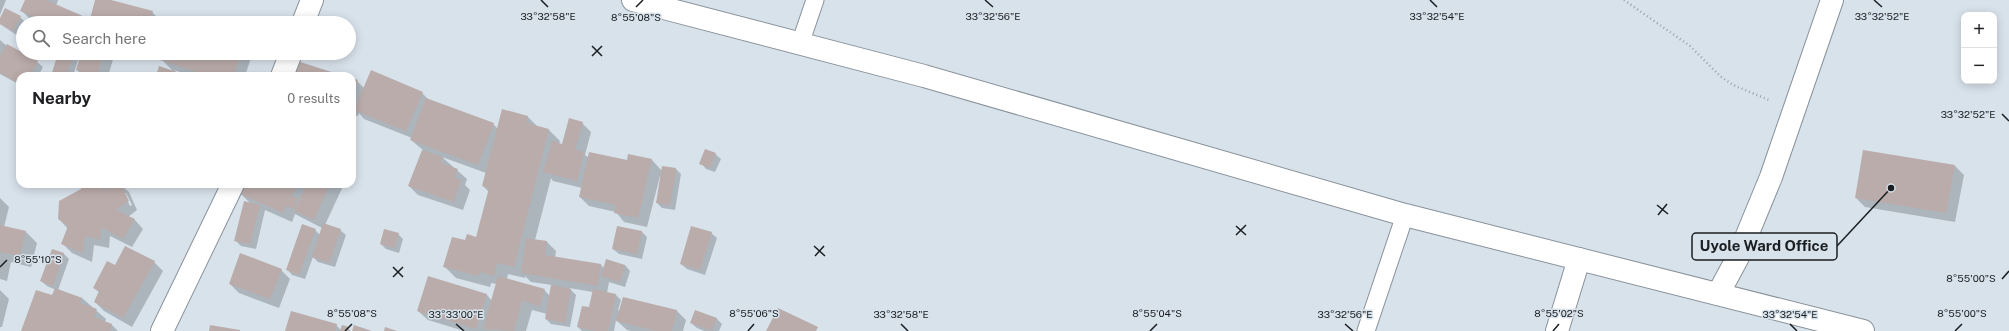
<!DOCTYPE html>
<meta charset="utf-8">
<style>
:root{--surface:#fff;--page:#f6f6f6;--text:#202124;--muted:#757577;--line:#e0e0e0}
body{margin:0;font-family:"Public Sans",sans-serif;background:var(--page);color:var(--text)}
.controls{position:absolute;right:12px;top:12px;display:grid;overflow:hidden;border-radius:8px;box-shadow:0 2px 10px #0003}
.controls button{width:36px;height:36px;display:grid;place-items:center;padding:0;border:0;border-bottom:1px solid var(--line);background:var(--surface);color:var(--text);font:20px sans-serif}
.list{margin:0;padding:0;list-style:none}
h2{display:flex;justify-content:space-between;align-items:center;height:52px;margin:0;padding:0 16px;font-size:17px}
h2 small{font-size:13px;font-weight:400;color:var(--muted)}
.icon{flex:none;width:22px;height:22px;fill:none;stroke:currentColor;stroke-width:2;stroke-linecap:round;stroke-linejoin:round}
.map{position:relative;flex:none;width:2009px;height:331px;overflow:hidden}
.search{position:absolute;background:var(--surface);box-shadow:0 2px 10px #0003;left:16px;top:16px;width:340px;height:44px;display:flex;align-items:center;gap:10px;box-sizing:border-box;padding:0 14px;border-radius:22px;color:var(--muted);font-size:15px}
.panel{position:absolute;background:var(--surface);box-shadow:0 2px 10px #0003;left:16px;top:72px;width:340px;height:116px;border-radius:12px}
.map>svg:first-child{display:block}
.shadow{fill:#0003;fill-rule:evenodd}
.building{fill:#baacaa}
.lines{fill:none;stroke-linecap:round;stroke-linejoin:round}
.service-casing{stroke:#89929a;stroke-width:19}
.minor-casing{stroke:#89929a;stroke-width:24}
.trunk-casing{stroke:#89929a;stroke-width:24}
.path{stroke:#9aa2a9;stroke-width:2.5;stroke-dasharray:1 3;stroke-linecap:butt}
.service{stroke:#fff;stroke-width:17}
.minor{stroke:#fff;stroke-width:22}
.trunk{stroke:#fff;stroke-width:22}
.ticks{fill:none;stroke:#1a1e21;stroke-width:1.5}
.ticks-label{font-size:10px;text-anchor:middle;fill:#1a1e21;stroke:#d8e2eb;stroke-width:3;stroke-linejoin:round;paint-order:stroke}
.leader{fill:none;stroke:#1a1e21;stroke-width:1.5}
.callout-dot{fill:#1a1e21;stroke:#d8e2eb;stroke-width:1.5}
.callout{fill:#d8e2eb;stroke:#1a1e21;stroke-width:1.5}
.callout-label{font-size:15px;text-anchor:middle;font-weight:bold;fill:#1a1e21}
</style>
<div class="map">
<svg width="2009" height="331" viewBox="0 0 2009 331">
<rect width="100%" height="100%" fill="#d8e2eb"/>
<path class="shadow" d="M0,0H6L0,15Z
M26,0H58L56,6L84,18L89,23H37L31,20L22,11Z
M96,0H107L152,12L161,21V23H90Z
M20,17L25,22L23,23L18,36L0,24V20Z
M0,40L7,46L37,62L43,67L38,76H20V85L0,74Z
M59,53L72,55L78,60L73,76H52Z
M82,53H115L108,76H83L77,70Z
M163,53H246L251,58L245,76H192L174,70L180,76H157L173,71L161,59Z
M352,79L357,81L364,88L422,93L430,101L493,124L498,129L528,117L538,127L549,130L560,141L559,144L563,145L582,123L591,132L585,155L589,158L628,161L629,155L652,160L662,171L663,167L676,169L681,174L675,210L662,208L657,203L661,176H660L647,227L624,222L616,212L589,206L580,197L582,188L553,181L551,178L535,240L547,242L556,251L555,258L601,265L604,268L625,265L630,271L625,287L609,282L607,293L616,295L621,300L618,310L620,311L624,298L677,311L686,320L683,331H631L627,330L616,320L614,331H582L578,327L590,308L593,292L569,288L576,295L570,327L551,324L546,319L547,314L532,310L526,331H464L428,320L418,311L487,295L492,301L497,284L491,283L490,287L456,278L445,267L466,241L477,238L489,192L483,186L486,173L442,157L467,179L465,185L470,190L463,210L418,195L409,186L423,150L411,140L412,138L364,119L359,113L358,116L354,115L352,119ZM508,274L525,278V276L531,282L552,285L550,296L544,290L507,279Z
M715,154L721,159L715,172L706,169L701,163Z
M1955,166L1964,175L1955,222L1865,207L1856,198Z
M82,184H109L107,189L120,184L129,192L137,210L128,217L134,219L143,229L132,247L110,236L109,248L94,245L92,262L72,253L63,244L68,229L59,219L82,190ZM124,193H126L132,205L130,206Z
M244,184H344L325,225L340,230L346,235L335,267L318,262L313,257L305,279L292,275L287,269L315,230L320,235L322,228L295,214L292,222L265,210L256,249L241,246L235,240L250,203L240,193Z
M0,198L9,207L4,227L26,232L37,243L31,267L11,262L7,281L0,279Z
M642,232L647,237L642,259L619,254L613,249Z
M711,233L717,238L705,275L687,269L681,264Z
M398,234L403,239L399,253L386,249L381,244Z
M52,251L64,254L69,259L58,290L82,298L106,319L105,322L112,325L118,331H22L53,297L56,290L47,286L41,281Z
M154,262L163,271L132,327L104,311L95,302L100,293L94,288Z
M281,270L290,279L279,308L239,293L230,284Z
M0,290L9,299L2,327H0Z
M696,311L717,319L722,324L719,331H704L697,328L691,323Z
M336,325L341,330L348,328L351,331H286Z"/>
<path class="building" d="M25,0H46L85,17L82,23H47L20,11Z
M95,0H111L153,11L149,23H89Z
M5,8L21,16L13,31L0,24V18Z
M7,44L38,61L30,76H20V84L0,73V56Z
M58,53L73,54L66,76H51Z
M81,53H103L97,76L76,70Z
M162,53H241L233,76H208L160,60Z
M294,60L344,76H289Z
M159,66L177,72L176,76H156Z
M371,70L423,92L406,131L354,110Z
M352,78L358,80L352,97Z
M426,98L494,123L478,165L410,140Z
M502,109L528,116L527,123L549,129L514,267L497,263L494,276L480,272L479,276L443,267L452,237L465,240L467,234L476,237L489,188L482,186Z
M569,118L583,122L575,150L584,152L577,181L543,172L552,141L562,144Z
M705,149L716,153L710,168L699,164Z
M422,150L443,157L441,163L458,169L455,178L461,180L454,202L408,186Z
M1863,150L1955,165L1946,213L1855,198Z
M589,152L627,160L628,154L652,159L638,218L614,213L616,205L579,197Z
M662,166L676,168L670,205L656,203Z
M81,184H96L103,190L115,184H121L129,201L116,210L135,219L123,239L101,227L100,240L85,236L83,253L61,244L68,226L58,219L59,201L81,189Z
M243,184H297L292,196L298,199L294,209L286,206L283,213L238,193Z
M307,184H330L314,220L294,211Z
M244,201L260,205L250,244L234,241Z
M323,223L341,229L329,263L312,257Z
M302,224L316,229L299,275L286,270Z
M0,225L26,231L20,256L0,252Z
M617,226L642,231L637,254L612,249Z
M691,226L712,232L700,270L680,264Z
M384,229L399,233L394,248L380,244Z
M526,238L547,241L545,255L601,264L598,286L521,273Z
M125,246L155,261L123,318L94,302L99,291L93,288L107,261L115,265Z
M52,249L64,253L53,286L40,281Z
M240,253L282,269L270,299L229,284Z
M606,259L625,265L620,282L601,276Z
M428,276L487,294L476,329L417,311Z
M498,276L545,289L540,306L522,301L514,331L483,329Z
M551,285L571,289L565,323L545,319Z
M55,288L82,298L80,303L97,309L94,317L112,324L110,331H21L36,290L52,295Z
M593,289L616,294L608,331H595L577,327L582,306L589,307Z
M623,297L677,310L672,331H656L616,321Z
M778,308L818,327L816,331H766Z
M695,310L717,318L712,331L690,323Z
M291,311L337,324L335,331H285Z
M210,325L240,330V331H209Z
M342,325L349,327L348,331H340Z
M354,325L372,331H352Z
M385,327L397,331H384Z"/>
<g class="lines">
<g class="service-casing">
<path id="service" d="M800,44L815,0
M1366,331L1405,215"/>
</g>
<g class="minor-casing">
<path id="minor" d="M303,23L312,0
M282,76L291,53
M1718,294L1738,257L1771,177L1832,0
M162,331L233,184
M1557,331L1579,259"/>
</g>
<g class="trunk-casing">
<path id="trunk" d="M633,0L924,76L1405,215L1863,331"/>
</g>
<path class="path" d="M1624,0L1690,46L1720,76L1733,85L1769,100"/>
<use href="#service" class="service"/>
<use href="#minor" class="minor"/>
<use href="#trunk" class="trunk"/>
</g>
<path class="ticks" d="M541,0L548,7M985,0L993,7M1430,0L1437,7M1874,0L1882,7M636,7L643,0M592,46L602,56M592,56L602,46M2002,114L2009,121M1657,205L1668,214M1658,215L1667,204M1236,226L1246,235M1236,235L1246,225M814,246L825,256M815,256L824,246M0,267L7,260M393,267L403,277M393,277L403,267M2002,279L2009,271M456,324L464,331M901,324L908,331M1345,324L1353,331M1790,324L1797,331M345,331L352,324M748,331L754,324M1150,331L1157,324M1553,331L1559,324M1955,331L1962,324"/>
<g class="ticks-label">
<text x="548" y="20">33°32'58"E</text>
<text x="993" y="20">33°32'56"E</text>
<text x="1437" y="20">33°32'54"E</text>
<text x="1882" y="20">33°32'52"E</text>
<text x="636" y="21">8°55'08"S</text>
<text x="1968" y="118">33°32'52"E</text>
<text x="38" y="263">8°55'10"S</text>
<text x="1971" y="282">8°55'00"S</text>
<text x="352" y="317">8°55'08"S</text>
<text x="754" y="317">8°55'06"S</text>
<text x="1157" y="317">8°55'04"S</text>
<text x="1559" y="317">8°55'02"S</text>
<text x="1962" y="317">8°55'00"S</text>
<text x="456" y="318">33°33'00"E</text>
<text x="901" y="318">33°32'58"E</text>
<text x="1345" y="318">33°32'56"E</text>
<text x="1790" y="318">33°32'54"E</text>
</g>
<path class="leader" d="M1891 188L1837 246"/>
<circle class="callout-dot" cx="1891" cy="188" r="4"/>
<rect class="callout" x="1692" y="233" width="145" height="27" rx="4"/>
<g class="callout-label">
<text x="1764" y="251">Uyole Ward Office</text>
</g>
</svg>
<div class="controls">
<button>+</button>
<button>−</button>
</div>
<div class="search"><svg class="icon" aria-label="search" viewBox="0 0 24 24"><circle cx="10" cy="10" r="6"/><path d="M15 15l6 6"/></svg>Search here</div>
<section class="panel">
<h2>Nearby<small>0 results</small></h2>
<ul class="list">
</ul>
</section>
</div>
